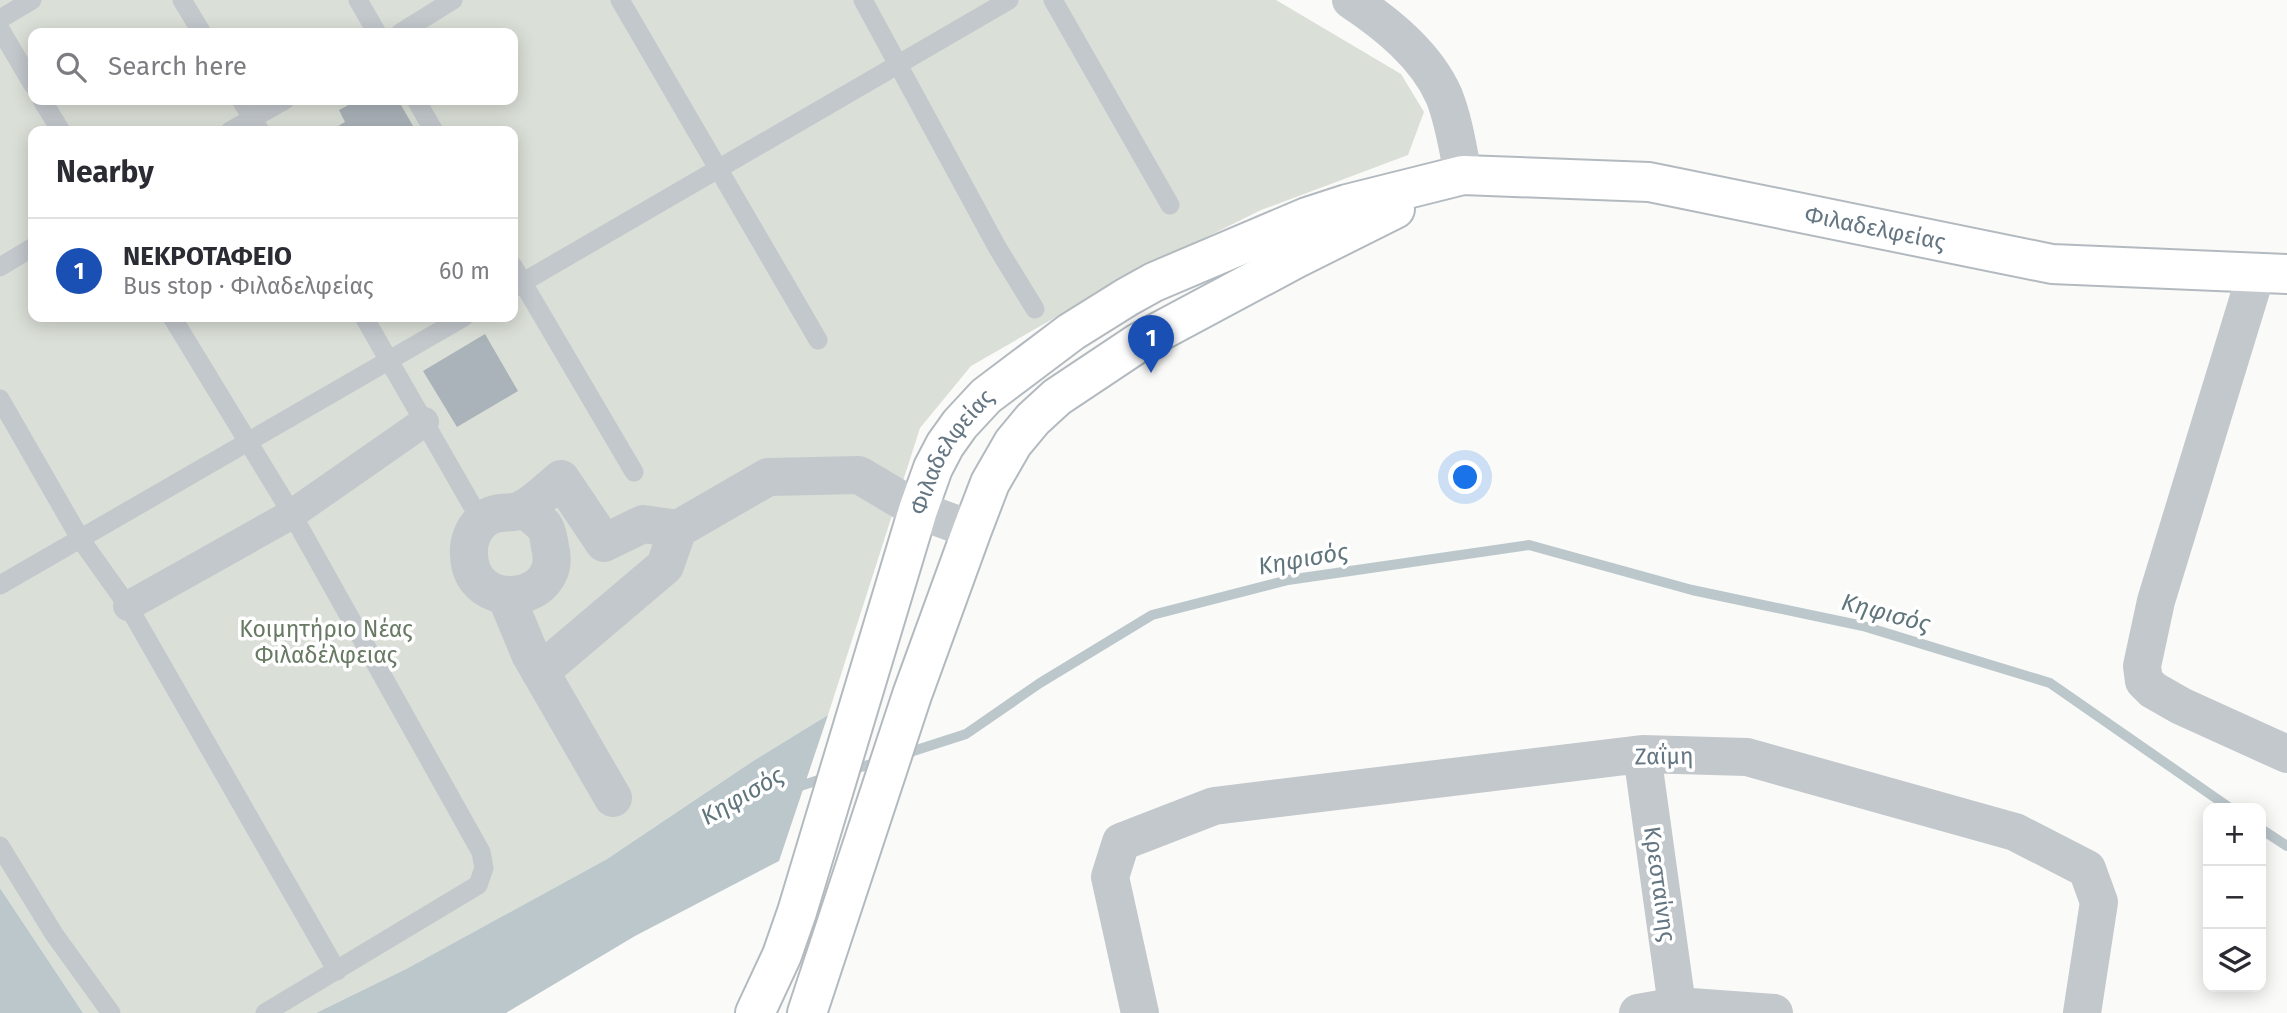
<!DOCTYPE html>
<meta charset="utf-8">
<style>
:root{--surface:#fff;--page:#f7f7f7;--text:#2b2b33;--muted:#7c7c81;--line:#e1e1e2;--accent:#111827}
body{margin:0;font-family:"Fira Sans",sans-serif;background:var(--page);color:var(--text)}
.controls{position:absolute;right:21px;bottom:21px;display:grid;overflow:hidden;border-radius:14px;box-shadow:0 4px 18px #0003}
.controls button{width:63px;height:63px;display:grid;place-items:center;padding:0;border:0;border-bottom:2px solid var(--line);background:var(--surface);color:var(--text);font:35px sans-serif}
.you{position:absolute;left:1466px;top:478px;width:24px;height:24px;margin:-18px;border:5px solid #fff;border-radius:50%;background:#1a73e8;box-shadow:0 0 0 10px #1a73e833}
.badge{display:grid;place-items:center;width:46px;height:46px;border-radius:50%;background:var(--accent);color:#fff;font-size:23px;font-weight:700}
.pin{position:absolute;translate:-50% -58px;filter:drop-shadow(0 2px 4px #0008)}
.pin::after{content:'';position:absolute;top:37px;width:24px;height:21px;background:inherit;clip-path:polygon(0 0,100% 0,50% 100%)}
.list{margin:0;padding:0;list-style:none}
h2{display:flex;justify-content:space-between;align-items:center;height:91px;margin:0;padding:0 28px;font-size:30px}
h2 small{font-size:23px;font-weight:400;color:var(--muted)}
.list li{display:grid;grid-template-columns:46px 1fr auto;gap:21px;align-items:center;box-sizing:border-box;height:105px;padding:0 28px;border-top:2px solid var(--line)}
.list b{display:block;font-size:26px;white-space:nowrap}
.list p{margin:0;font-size:23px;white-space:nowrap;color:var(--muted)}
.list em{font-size:23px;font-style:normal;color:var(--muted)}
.icon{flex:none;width:38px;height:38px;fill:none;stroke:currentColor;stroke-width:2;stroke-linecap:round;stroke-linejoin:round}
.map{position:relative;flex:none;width:2287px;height:1013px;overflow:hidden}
.search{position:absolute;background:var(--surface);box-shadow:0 4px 18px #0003;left:28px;top:28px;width:490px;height:77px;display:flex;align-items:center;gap:18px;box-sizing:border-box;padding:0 24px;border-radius:14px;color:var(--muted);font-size:26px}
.panel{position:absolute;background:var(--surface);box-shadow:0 4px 18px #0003;left:28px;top:126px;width:490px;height:196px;border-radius:14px}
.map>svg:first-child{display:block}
.green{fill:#dadfd7;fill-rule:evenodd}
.water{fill:#bbc7cb}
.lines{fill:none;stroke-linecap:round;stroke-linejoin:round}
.stream{stroke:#bbc7cb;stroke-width:10}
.building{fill:#aab3b9}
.secondary-casing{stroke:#b3babf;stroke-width:42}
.service{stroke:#c3c8cc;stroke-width:19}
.pedestrian{stroke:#c3c8cc;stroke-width:30}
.minor{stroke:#c3c8cc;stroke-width:38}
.tertiary{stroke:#c3c8cc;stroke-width:38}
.secondary{stroke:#fff;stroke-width:38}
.labels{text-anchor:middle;stroke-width:7;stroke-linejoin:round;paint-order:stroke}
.street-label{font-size:23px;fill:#657683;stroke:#fff}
.park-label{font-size:23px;fill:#687a64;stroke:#fff}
.water-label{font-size:24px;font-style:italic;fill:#60757c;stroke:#fff}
</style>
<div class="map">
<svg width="2287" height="1013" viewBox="0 0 2287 1013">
<rect width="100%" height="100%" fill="#fafaf8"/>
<path class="green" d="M0,0H1276L1401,74L1424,112L1408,155L1261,210L1124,278L971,366L920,428L828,715L753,761L607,859L406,969L316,1013H83L0,888ZM33,33H513V100H33ZM33,131H513V317H33Z"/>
<path class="water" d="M828,715L779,861L635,936L506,1013H316L406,969L607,859L753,761Z
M0,888L83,1013H0Z"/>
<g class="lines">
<path class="stream" d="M901,755L966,734L1040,683L1152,615L1288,580L1529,545L1692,590L1863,626L2050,683L2230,808
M847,771L882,761
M794,788L828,777
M2261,829L2287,846"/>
</g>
<path class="building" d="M358,100H398L416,131H334L333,129L345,122L339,110Z
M485,334L518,391L457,427L423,371Z"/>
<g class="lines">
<g class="secondary-casing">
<g id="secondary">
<path id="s1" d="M755,1013L782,955L797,912L918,510L933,468L945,445L960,424L986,396L1071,332L1127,297L1154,282L1307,217L1347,204L1463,175L1649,182L2052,264L2287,274"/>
<path d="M807,1013L912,695L972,530L990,483L1013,443L1033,419L1057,397L1138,343L1295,259L1395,209"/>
</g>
</g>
<path class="service" d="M182,0L202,33
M358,0L377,33
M620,0L818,340
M863,0L997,247L1035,309
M1053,0L1170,205
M0,19L32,0
M0,29L33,85
M400,33L453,0
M42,100L61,131
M241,100L260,131
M416,100L434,131
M230,131L285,100
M513,266L634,472
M0,267L33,247
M513,288L1009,0
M172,317L292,514L481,852L484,868L478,885L265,1013
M364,317L481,521
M0,399L81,540L128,606L337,971
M0,585L464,317
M0,846L54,934L111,1013"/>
<path class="pedestrian" d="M128,606L292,514L424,422"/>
<path class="minor" d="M2256,274L2156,601L2142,666L2144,681L2153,690L2181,706L2287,754
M524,508C530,514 539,520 544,526C548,531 549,541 550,547C565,604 470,615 469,554C468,542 473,529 482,521C497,508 511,516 523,509C536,502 549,489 561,479L604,543L643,524L678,529L768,477L859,475L918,510L972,530
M506,596L530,654L613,798
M540,672L665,566L678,529
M1642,754L1678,1013
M1140,1013L1110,877L1121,842L1214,806L1642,754L1747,757L2015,832L2087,869L2099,902L2082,1013
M1638,1013L1677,1006L1774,1013"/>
<path class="tertiary" d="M1351,0C1387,24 1426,55 1444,96C1454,121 1458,149 1463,175"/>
<use href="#secondary" class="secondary"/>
</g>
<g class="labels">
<g class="street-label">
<text dy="8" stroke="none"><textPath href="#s1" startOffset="1612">Φιλαδελφείας</textPath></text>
<text dy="8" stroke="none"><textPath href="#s1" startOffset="597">Φιλαδελφείας</textPath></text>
<text transform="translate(1664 756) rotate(-1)" y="8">Ζαΐμη</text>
<text transform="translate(1660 884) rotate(82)" y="8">Κρεσταίνης</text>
</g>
<g class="park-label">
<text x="326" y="637">Κοιμητήριο Νέας<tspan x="326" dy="26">Φιλαδέλφειας</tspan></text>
</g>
<g class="water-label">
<text transform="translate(1303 559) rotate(-10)" y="8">Κηφισός</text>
<text transform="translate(1886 613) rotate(15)" y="8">Κηφισός</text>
<text transform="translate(742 796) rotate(-30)" y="8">Κηφισός</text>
</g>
</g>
</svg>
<div class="controls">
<button>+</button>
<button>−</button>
<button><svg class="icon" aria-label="layers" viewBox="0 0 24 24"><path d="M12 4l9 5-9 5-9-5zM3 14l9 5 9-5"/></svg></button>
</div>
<div class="you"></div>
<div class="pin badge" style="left:1151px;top:373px;background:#1a4fb4">1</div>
<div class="search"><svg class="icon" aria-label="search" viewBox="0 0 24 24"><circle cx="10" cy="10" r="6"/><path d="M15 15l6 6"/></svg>Search here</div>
<section class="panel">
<h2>Nearby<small></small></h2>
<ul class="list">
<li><span class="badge" style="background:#1a4fb4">1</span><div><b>ΝΕΚΡΟΤΑΦΕΙΟ</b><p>Bus stop · Φιλαδελφείας</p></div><em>60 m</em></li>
</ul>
</section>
</div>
